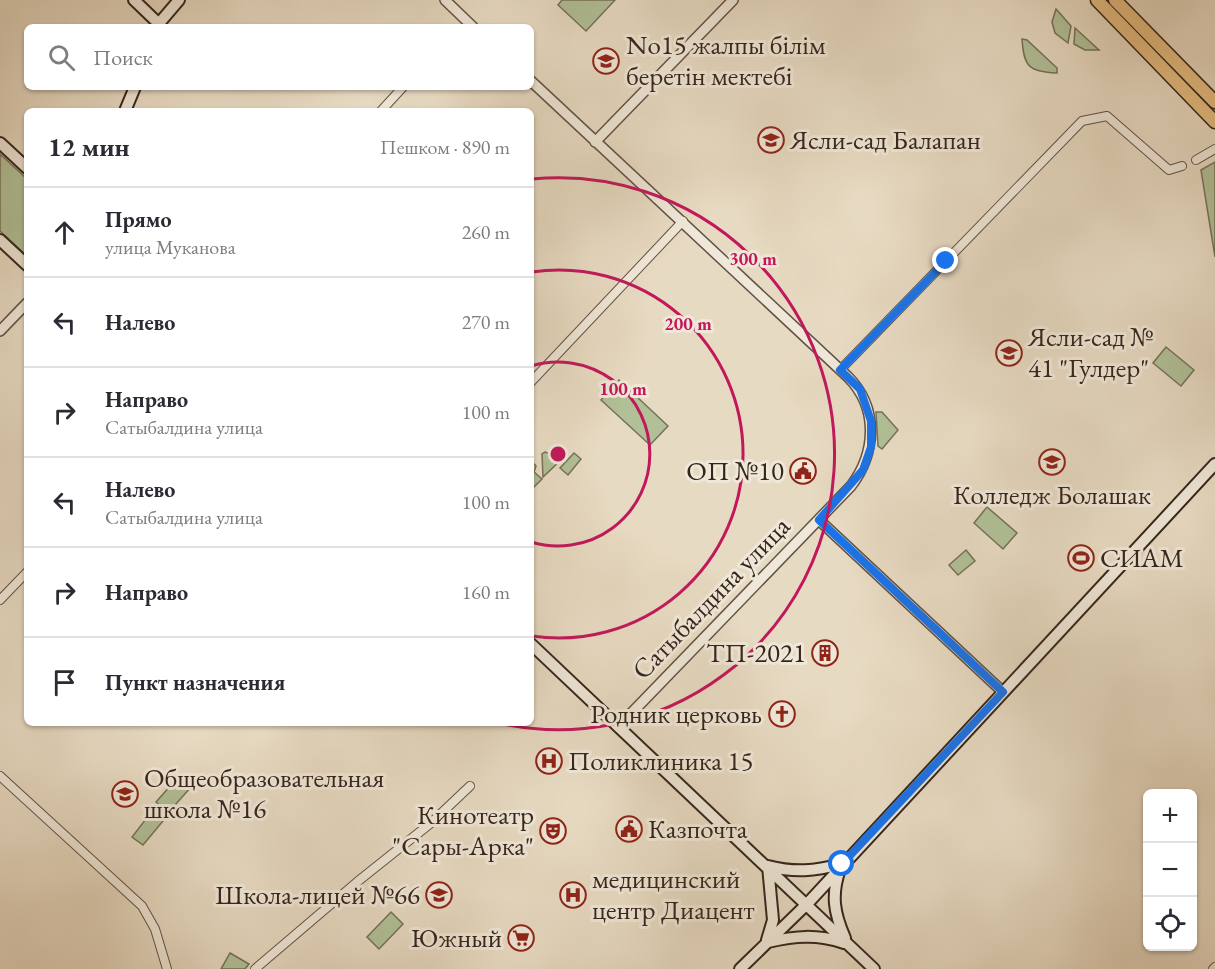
<!DOCTYPE html>
<html lang="ru">
<meta charset="utf-8">
<style>
:root{--surface:#fff;--page:#f7f7f7;--text:#2b2b33;--muted:#7c7c81;--line:#e1e1e2}
body{margin:0;font-family:"EB Garamond",serif;background:var(--page);color:var(--text)}
.controls{position:absolute;right:18px;bottom:18px;display:grid;overflow:hidden;border-radius:9px;box-shadow:0 2px 4px #0004}
.controls button{width:54px;height:54px;display:grid;place-items:center;padding:0;border:0;border-bottom:2px solid var(--line);background:var(--surface);color:var(--text);font:30px sans-serif}
.stop{position:absolute;width:18px;height:18px;margin:-14px;border:4px solid #1a73e8;border-radius:50%;background:#fff}
.stop.end{background:#1a73e8;border-color:#fff;box-shadow:0 2px 6px #0008}
.list{margin:0;padding:0;list-style:none}
h2{display:flex;justify-content:space-between;align-items:center;height:78px;margin:0;padding:0 24px;font-size:26px}
h2 small{font-size:20px;font-weight:400;color:var(--muted)}
.list li{display:grid;grid-template-columns:39px 1fr auto;gap:18px;align-items:center;box-sizing:border-box;height:90px;padding:0 24px;border-top:2px solid var(--line)}
.list b{display:block;font-size:22px;white-space:nowrap}
.list p{margin:0;font-size:20px;white-space:nowrap;color:var(--muted)}
.list em{font-size:20px;font-style:normal;color:var(--muted)}
.icon{flex:none;width:33px;height:33px;fill:none;stroke:currentColor;stroke-width:2;stroke-linecap:round;stroke-linejoin:round}
.map{position:relative;flex:none;width:1215px;height:969px;overflow:hidden}
.search{position:absolute;background:var(--surface);box-shadow:0 2px 4px #0004;left:24px;top:24px;width:510px;height:66px;display:flex;align-items:center;gap:15px;box-sizing:border-box;padding:0 21px;border-radius:9px;color:var(--muted);font-size:22px}
.panel{position:absolute;background:var(--surface);box-shadow:0 2px 4px #0004;left:24px;top:108px;width:510px;height:618px;border-radius:9px}
.map>svg:first-child{display:block}
.green{fill:#b1c097;stroke:#74725a;stroke-width:1.5}
.lines{fill:none;stroke-linecap:round;stroke-linejoin:round}
.minor-casing{stroke:#625246;stroke-width:10}
.tertiary-casing{stroke:#625246;stroke-width:12}
.secondary-casing{stroke:#36251c;stroke-width:14}
.trunk-casing{stroke:#36251c;stroke-width:15}
.minor{stroke:#efe7d7;stroke-width:8}
.tertiary{stroke:#efe7d7;stroke-width:9}
.secondary{stroke:#efe7d7;stroke-width:10}
.trunk{stroke:#e4bd81;stroke-width:12}
.route{stroke:#1a73e8;stroke-width:8}
.ring{fill:none;stroke:#c2185b;stroke-width:3}
.labels{text-anchor:middle;stroke-width:6;stroke-linejoin:round;paint-order:stroke}
.poi-label{font-size:27px;fill:#36251c;stroke:#efe7d7;text-anchor:start}
.street-label{font-size:27px;fill:#36251c;stroke:#efe7d7}
.centre{fill:#c2185b;stroke:#efe7d7;stroke-width:3}
.ring-label{font-size:18px;text-anchor:middle;font-weight:bold;fill:#c2185b;stroke:#efe7d7;stroke-width:6;stroke-linejoin:round;paint-order:stroke}
</style>
<div class="map">
<svg width="1215" height="969" viewBox="0 0 1215 969">
<rect width="100%" height="100%" fill="#e7dac2"/>
<filter id="stains"><feTurbulence type="fractalNoise" baseFrequency=".00333" numOctaves="4"/><feColorMatrix values="0 0 0 0 .2 0 0 0 0 .09 0 0 0 0 .02 0 0 0 .5 -.17"/></filter>
<radialGradient id="worn" r=".72"><stop offset=".6" stop-color="#630" stop-opacity="0"/><stop offset="1" stop-color="#630" stop-opacity=".3"/></radialGradient>
<path class="green" d="M562,0H615L586,31L558,5Z
M1103,0H1107L1215,109V113Z
M1056,9L1071,26L1068,43L1055,33L1052,22Z
M1075,28L1099,50H1085L1074,44Z
M1022,39L1027,40L1057,68V73C1029,71 1024,68 1022,39Z
M0,154L27,179V256L0,231Z
M1215,162V257L1201,170Z
M1166,347L1194,370L1181,386L1153,363Z
M619,380L668,426L650,445L601,400Z
M876,412H882L898,430L882,449L878,446Z
M545,452L562,459L543,477L542,454Z
M574,453L581,459L568,475L560,468Z
M531,461L536,466L534,472L542,479L531,490Z
M987,507L1017,533L1003,549L974,523Z
M966,550L975,561L958,575L949,565Z
M179,776L191,787L168,813L156,802Z
M157,809L162,813L163,821L143,845L132,837L152,811Z
M391,912L403,924L379,949L367,937Z
M230,953L249,964L245,969H221Z"/>
<g class="lines">
<g class="minor-casing">
<path id="minor" d="M381,111L403,87
M1196,160L1215,149
M840,370L1082,121L1107,116L1169,170L1182,166
M531,382L683,221
M0,600L27,572
M0,776L142,906L155,929L167,969
M255,969L357,882L431,823L470,786
M1213,969L1215,967"/>
</g>
<g class="tertiary-casing">
<path id="tertiary" d="M445,0L473,27
M531,81L848,377C879,408 876,453 851,486L618,727
M595,142L733,0
M0,331L27,303
M819,520L1003,692"/>
</g>
<g class="secondary-casing">
<path id="secondary" d="M134,0L158,23
M156,27L179,0
M125,111L135,87
M0,143L27,168
M0,240L27,265
M531,644L874,969
M768,866C795,873 815,871 841,864
M840,869C831,895 834,913 845,938
M767,940L773,920L768,866
M768,942C795,936 817,934 844,943
M740,969L807,904L1215,464"/>
</g>
<g class="trunk-casing">
<path id="trunk" d="M1097,0L1215,122
M1115,0L1215,102"/>
</g>
<use href="#minor" class="minor"/>
<use href="#tertiary" class="tertiary"/>
<use href="#secondary" class="secondary"/>
<use href="#trunk" class="trunk"/>
</g>
<g class="lines">
<path class="route" d="M842,864L1003,692L819,520L863,470L871,447V421L860,389L840,370L946,261"/>
</g>
<g class="ring">
<path d="M531 366A92 92 0 1 1 531 542"/>
<path d="M532 272A184 184 0 1 1 532 636"/>
<path d="M532 179A276 276 0 1 1 498 723"/>
</g>
<defs>
<g id="school-ring" transform="scale(1.35)"><circle r="9.5" fill="#efe7d7" stroke="#8f2418" stroke-width="1.5"/><path d="M0-5L7-2L0 1L-7-2ZM-4 1L0 2.5L4 1V4Q0 6-4 4Z" fill="#8f2418"/></g>
<g id="university-ring" transform="scale(1.35)"><circle r="9.5" fill="#efe7d7" stroke="#8f2418" stroke-width="1.5"/><path d="M0-5L7-2L0 1L-7-2ZM-4 1L0 2.5L4 1V4Q0 6-4 4Z" fill="#8f2418"/></g>
<g id="civic-ring" transform="scale(1.35)"><circle r="9.5" fill="#efe7d7" stroke="#8f2418" stroke-width="1.5"/><path d="M-.6-6.5H3V-4.5H.6V-3L4-1V1h2V6H-6V1h2V-1L-.6-3ZM-1.2 2.5V6h2.4V2.5Z" fill="#8f2418"/></g>
<g id="stadium-ring" transform="scale(1.35)"><circle r="9.5" fill="#efe7d7" stroke="#8f2418" stroke-width="1.5"/><path d="M0-5a6.5 5 0 1 0 0 10a6.5 5 0 1 0 0-10ZM-3.5-1.8h7v3.6h-7Z" fill="#8f2418"/></g>
<g id="building-ring" transform="scale(1.35)"><circle r="9.5" fill="#efe7d7" stroke="#8f2418" stroke-width="1.5"/><path d="M-4-6H4V6H1V3H-1V6H-4ZM-2.5-4.3h1.7v1.8h-1.7ZM.8-4.3h1.7v1.8H.8ZM-2.5-1h1.7V.8h-1.7ZM.8-1h1.7V.8H.8Z" fill="#8f2418"/></g>
<g id="church-ring" transform="scale(1.35)"><circle r="9.5" fill="#efe7d7" stroke="#8f2418" stroke-width="1.5"/><path d="M-1.2-6h2.4v3.5h3.3v2.4h-3.3V6h-2.4V-.1h-3.3v-2.4h3.3Z" fill="#8f2418"/></g>
<g id="hospital-ring" transform="scale(1.35)"><circle r="9.5" fill="#efe7d7" stroke="#8f2418" stroke-width="1.5"/><path d="M-5-5h3v3.5h4V-5h3V5h-3V1.5h-4V5h-3Z" fill="#8f2418"/></g>
<g id="theatre-ring" transform="scale(1.35)"><circle r="9.5" fill="#efe7d7" stroke="#8f2418" stroke-width="1.5"/><path d="M-5-5.5Q0-4 5-5.5V0Q5 5 0 6Q-5 5-5 0ZM-3.3-2.5H-1v1.5H-3.3ZM1-2.5H3.3v1.5H1ZM-2.8 1Q0 5.5 2.8 1Z" fill="#8f2418"/></g>
<g id="supermarket-ring" transform="scale(1.35)"><circle r="9.5" fill="#efe7d7" stroke="#8f2418" stroke-width="1.5"/><path d="M-6-5.5h2.5l.6 2H6L4.5 2H-2.5L-4.4-4H-6ZM-1.5 3.2a1.3 1.3 0 1 0 .1 0ZM3 3.2a1.3 1.3 0 1 0 .1 0Z" fill="#8f2418"/></g>
</defs>
<g fill-rule="evenodd">
<use href="#school-ring" x="606" y="61"/>
<use href="#school-ring" x="771" y="140"/>
<use href="#school-ring" x="1009" y="353"/>
<use href="#university-ring" x="1052" y="462"/>
<use href="#civic-ring" x="803" y="471"/>
<use href="#stadium-ring" x="1081" y="558"/>
<use href="#building-ring" x="825" y="653"/>
<use href="#church-ring" x="782" y="714"/>
<use href="#hospital-ring" x="549" y="761"/>
<use href="#school-ring" x="125" y="794"/>
<use href="#civic-ring" x="629" y="829"/>
<use href="#theatre-ring" x="553" y="831"/>
<use href="#school-ring" x="439" y="895"/>
<use href="#hospital-ring" x="573" y="895"/>
<use href="#supermarket-ring" x="521" y="938"/>
</g>
<g class="labels">
<g class="poi-label">
<text x="626" y="54">No15 жалпы білім<tspan x="626" dy="31">беретін мектебі</tspan></text>
<text x="790" y="149">Ясли-сад Балапан</text>
<text x="1028" y="346">Ясли-сад №<tspan x="1028" dy="31">41 "Гулдер"</tspan></text>
<text x="784" y="480" text-anchor="end">ОП №10</text>
<text x="1052" y="504" text-anchor="middle">Колледж Болашак</text>
<text x="1100" y="567">СИАМ</text>
<text x="806" y="662" text-anchor="end">ТП-2021</text>
<text x="762" y="723" text-anchor="end">Родник церковь</text>
<text x="568" y="770">Поликлиника 15</text>
<text x="144" y="787">Общеобразовательная<tspan x="144" dy="31">школа №16</tspan></text>
<text x="534" y="824" text-anchor="end">Кинотеатр<tspan x="534" dy="31">"Сары-Арка"</tspan></text>
<text x="648" y="838">Казпочта</text>
<text x="592" y="888">медицинский<tspan x="592" dy="31">центр Диацент</tspan></text>
<text x="420" y="904" text-anchor="end">Школа-лицей №66</text>
<text x="502" y="947" text-anchor="end">Южный</text>
</g>
<g class="street-label">
<text transform="translate(711 598) rotate(-46)" y="9">Сатыбалдина улица</text>
</g>
</g>
<circle cx="558" cy="454" r="9" class="centre"/>
<g class="ring-label">
<text x="753" y="265">300 m</text>
<text x="688" y="330">200 m</text>
<text x="623" y="395">100 m</text>
</g>
<rect width="100%" height="100%" filter="url(#stains)"/>
<rect width="100%" height="100%" fill="url(#worn)"/>
</svg>
<div class="controls">
<button>+</button>
<button>−</button>
<button><svg class="icon" aria-label="locate" viewBox="0 0 24 24"><circle cx="12" cy="12" r="6"/><path d="M12 2v4M12 18v4M2 12h4M18 12h4"/></svg></button>
</div>
<div class="stop" style="left:842px;top:864px"></div>
<div class="stop end" style="left:946px;top:261px"></div>
<div class="search"><svg class="icon" aria-label="search" viewBox="0 0 24 24"><circle cx="10" cy="10" r="6"/><path d="M15 15l6 6"/></svg>Поиск</div>
<section class="panel">
<h2>12 мин<small>Пешком · 890 m</small></h2>
<ul class="list">
<li><svg class="icon" aria-label="ahead" viewBox="0 0 24 24"><path d="M12 20V5M6 11l6-6 6 6"/></svg><div><b>Прямо</b><p>улица Муканова</p></div><em>260 m</em></li>
<li><svg class="icon" aria-label="left" viewBox="0 0 24 24"><path d="M17 20v-9H6M10 6l-5 5 5 5"/></svg><div><b>Налево</b></div><em>270 m</em></li>
<li><svg class="icon" aria-label="right" viewBox="0 0 24 24"><path d="M7 20v-9h11M14 6l5 5-5 5"/></svg><div><b>Направо</b><p>Сатыбалдина улица</p></div><em>100 m</em></li>
<li><svg class="icon" aria-label="left" viewBox="0 0 24 24"><path d="M17 20v-9H6M10 6l-5 5 5 5"/></svg><div><b>Налево</b><p>Сатыбалдина улица</p></div><em>100 m</em></li>
<li><svg class="icon" aria-label="right" viewBox="0 0 24 24"><path d="M7 20v-9h11M14 6l5 5-5 5"/></svg><div><b>Направо</b></div><em>160 m</em></li>
<li><svg class="icon" aria-label="arrive" viewBox="0 0 24 24"><path d="M6 21V4h12l-3 4 3 4H6"/></svg><div><b>Пункт назначения</b></div></li>
</ul>
</section>
</div>
